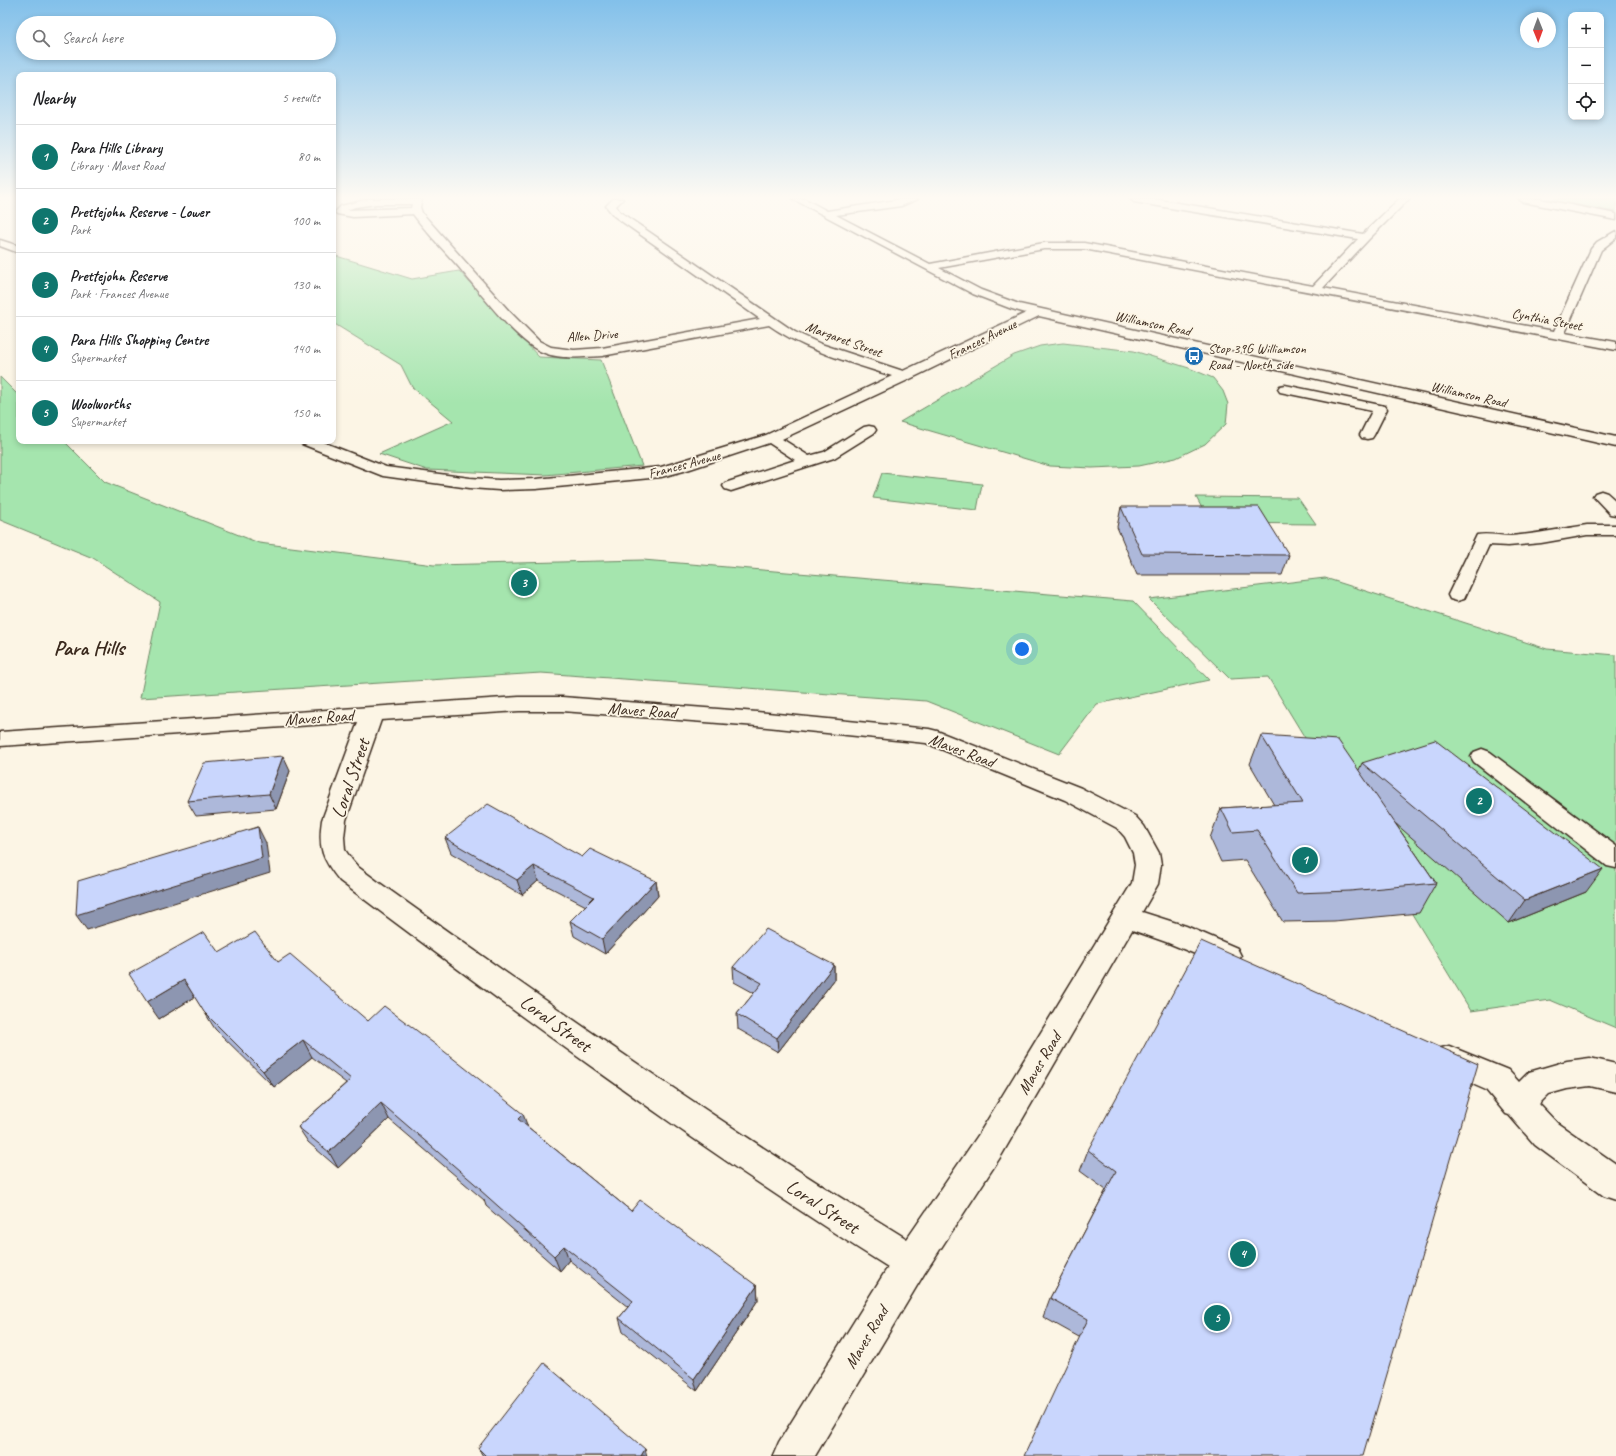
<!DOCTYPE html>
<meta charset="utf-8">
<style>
:root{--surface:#fff;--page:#f6f6f6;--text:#202124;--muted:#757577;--line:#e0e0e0;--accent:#0f766e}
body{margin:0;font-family:Caveat,sans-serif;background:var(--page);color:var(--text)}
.controls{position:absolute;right:12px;top:12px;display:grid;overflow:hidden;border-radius:8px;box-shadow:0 2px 6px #0003}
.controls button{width:36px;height:36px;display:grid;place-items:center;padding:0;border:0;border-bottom:1px solid var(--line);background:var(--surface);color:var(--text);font:20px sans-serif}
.compass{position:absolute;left:1520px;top:12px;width:36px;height:36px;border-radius:50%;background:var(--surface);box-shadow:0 2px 6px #0003;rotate:179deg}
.you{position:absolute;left:1022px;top:649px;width:14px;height:14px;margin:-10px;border:3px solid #fff;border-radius:50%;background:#1a73e8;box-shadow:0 0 0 6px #1a73e833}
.badge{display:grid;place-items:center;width:26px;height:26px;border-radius:50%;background:var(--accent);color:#fff;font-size:13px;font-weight:700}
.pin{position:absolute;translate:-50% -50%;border:2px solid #fff;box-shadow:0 1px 4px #0006}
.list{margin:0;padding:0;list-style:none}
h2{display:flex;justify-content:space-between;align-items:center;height:52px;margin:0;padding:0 16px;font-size:17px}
h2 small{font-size:13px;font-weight:400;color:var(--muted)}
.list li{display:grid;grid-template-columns:26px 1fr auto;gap:12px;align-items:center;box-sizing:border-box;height:64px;padding:0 16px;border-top:1px solid var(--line)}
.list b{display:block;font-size:15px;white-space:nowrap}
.list p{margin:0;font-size:13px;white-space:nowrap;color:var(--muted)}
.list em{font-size:13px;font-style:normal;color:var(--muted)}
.icon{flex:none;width:22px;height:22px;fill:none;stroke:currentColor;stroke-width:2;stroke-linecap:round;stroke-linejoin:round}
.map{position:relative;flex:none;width:1616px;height:1456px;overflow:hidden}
.search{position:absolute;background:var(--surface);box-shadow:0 2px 6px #0003;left:16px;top:16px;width:320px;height:44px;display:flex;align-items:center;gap:10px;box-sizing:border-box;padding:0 14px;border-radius:22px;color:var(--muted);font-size:15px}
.panel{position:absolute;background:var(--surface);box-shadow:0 2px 6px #0003;left:16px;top:72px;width:320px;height:372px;border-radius:8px}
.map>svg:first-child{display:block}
.green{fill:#a5e5ae;stroke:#708866}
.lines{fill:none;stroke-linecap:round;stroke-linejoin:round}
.minor-casing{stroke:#3b2a1e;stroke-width:3}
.minor{fill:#fcf5e5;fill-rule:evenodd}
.wall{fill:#adb8da;stroke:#3b2a1e}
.shaded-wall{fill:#8d96b1;stroke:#3b2a1e}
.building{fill:#c9d6fd;stroke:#3b2a1e}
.labels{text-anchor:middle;stroke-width:3.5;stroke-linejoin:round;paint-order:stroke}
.far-street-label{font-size:14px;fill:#3b2a1e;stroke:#fcf5e5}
.far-poi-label{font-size:14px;fill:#3b2a1e;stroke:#fcf5e5;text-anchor:start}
.street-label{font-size:17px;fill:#3b2a1e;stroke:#fcf5e5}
.near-street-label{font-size:20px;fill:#3b2a1e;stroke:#fcf5e5}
.district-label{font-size:21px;font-weight:bold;fill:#3b2a1e;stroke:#fcf5e5}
</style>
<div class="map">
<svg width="1616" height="1456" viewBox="0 0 1616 1456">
<rect width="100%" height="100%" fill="#fcf5e5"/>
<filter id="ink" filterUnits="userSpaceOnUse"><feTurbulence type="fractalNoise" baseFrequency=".025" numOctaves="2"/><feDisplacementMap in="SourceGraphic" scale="8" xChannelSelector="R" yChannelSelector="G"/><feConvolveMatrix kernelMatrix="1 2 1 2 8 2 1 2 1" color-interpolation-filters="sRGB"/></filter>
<g filter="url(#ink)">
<path class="green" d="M1546,199H1616V212Z
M333,255L412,279L459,271L539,357L601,360L642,466L545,475L427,470L379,454L453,421L412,387L401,365L333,323Z
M1063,343L1134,351L1189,368L1213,378L1223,391L1228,404L1226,424L1205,444L1176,458L1139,466L1092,468L1050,466L900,422L1014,355L1040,346Z
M0,377L19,396V441H64L105,482L259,543L434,565L643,560L1133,601L1209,680L1097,704L1059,754L926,701L541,673L140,698L160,602L93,558L0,520Z
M882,473L982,484L977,510L873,498Z
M1196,497L1298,498L1316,524L1210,523Z
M1325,578L1547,649L1616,655V1028L1550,1000L1471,1011L1268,677L1230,679L1149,599Z"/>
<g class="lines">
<g class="minor-casing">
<path id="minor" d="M369,199H422L420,207L422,213L509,311L539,341L551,347L574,350L602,348L760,319L614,216L606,206L613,199H623L616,206L620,212L795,332L821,344L903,371L1026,313L1012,309L973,294L793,199H805L827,211L903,199H918L901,206L836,215L930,264L1044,243H1084L1313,286L1358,239L1134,202L1130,199H1154L1363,234L1399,199H1409L1369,239L1323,288L1554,331L1591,249L1597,242L1616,231V238L1601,250L1565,333L1616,342V350L1084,249H1044L939,268L981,290L1019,304L1616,437V447L1039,316L910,379L782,439L809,456L824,452L864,427L869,426L874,427L876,430L874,433L834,458L731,491L725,489L723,486L725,483L795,460L769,443L684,471L661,477L536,489L499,490L470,488L383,476L302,444L299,441H320L386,467L470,478L499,480L536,479L661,467L766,435L892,376C849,362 806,351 769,325L602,356C582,357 561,360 542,352C516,342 476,287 457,265C442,248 426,232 413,214L353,217L337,214L335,212L341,206ZM376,204H412L411,208L347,210L355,207Z
M1519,199H1540L1616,214V220L1523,202Z
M0,240L19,246V253L0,246Z
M1285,385L1380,405L1385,406L1387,409L1374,435L1372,438L1367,439L1362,438L1360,435L1372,411L1280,392L1278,389L1280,386Z
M1601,491L1607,493L1616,501V515L1610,514L1593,496L1595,493Z
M1587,525H1616V535H1587L1541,543L1508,546L1489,545L1464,599L1457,601L1450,599L1448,595L1477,535C1488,533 1499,536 1511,536C1536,534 1562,529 1587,525Z
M519,697H562L757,712L929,729L937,731L1081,788L1135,816L1144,826L1159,853L1161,865L1158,884L1142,912L1186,926L1237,948L1241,956L1237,964L1227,967L1166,942L1132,930L1001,1156L924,1274L815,1456H773L779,1442L888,1267C700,1149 518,1015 340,881C322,859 318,848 322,820L358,722L0,746V732ZM519,711H562L757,726L926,743L1065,800L1117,828L1125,837L1133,853L1135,865L1132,883L979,1134L907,1239C726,1128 553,1007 381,884L358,867L352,860L345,850L344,837L346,820L381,720Z
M1482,749L1490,752L1616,846V868L1607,866L1474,762L1471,757L1474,752Z
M1449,1046L1508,1070L1519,1082L1529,1072L1567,1061L1590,1058L1616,1064V1092L1590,1086L1567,1089L1549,1094L1539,1104L1557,1123L1616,1164V1200L1604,1196L1535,1145L1509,1115L1506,1114L1486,1090L1438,1069L1434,1059L1438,1049Z"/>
</g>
<use href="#minor" class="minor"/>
</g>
<path class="wall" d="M1121,507L1289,555L1282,575H1137L1117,527Z
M1261,735L1359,770L1362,763L1586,892L1509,923L1395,823L1436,883L1419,913L1334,921L1283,922L1245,860L1221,862L1210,838L1221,808L1274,805L1250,764Z
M290,771L276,809L196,816L187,801Z
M445,838L582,857L656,881L658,896L605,954L574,936L570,921L586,906L538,881L522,895L451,853Z
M219,953L278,962L368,1021L528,1127L631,1211L757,1286L758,1300L697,1391L623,1332L619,1318L628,1307L569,1260L560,1271L486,1206L484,1200L389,1119L338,1168L308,1142L298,1127L346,1083L312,1057L274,1087L215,1029L195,997L159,1019Z
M834,965V980L778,1052L738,1029L737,1014L754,993L734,982L733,967Z
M1478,1064L1079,1337L1043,1317L1050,1298L1106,1190L1080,1171L1088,1150Z
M478,1448L647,1456H483Z"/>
<path class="shaded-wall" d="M283,756L290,771L276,809L269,794Z
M258,827L266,843L270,873L87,930L76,915Z
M534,866L538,881L522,895L517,880Z
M1603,869L1586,892L1509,923L1525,900Z
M656,881L658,896L605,954L602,939Z
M834,965V980L778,1052L777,1038Z
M184,980L195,997L159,1019L147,1002Z
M303,1040L312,1057L274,1087L263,1071Z
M381,1103L389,1119L338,1168L329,1152Z
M523,1114L529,1130L518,1119Z
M564,1246L569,1260L560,1271L554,1256Z
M757,1286L758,1300L697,1391L694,1379Z
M645,1449L647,1456H641Z"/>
<path class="building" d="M1121,507H1259L1289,555L1142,554Z
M1261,735L1338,740L1436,883L1350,891L1297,893L1257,830L1233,832L1221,808L1303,803Z
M1435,740L1603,869L1525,900L1362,763Z
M283,756L269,794L187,801L204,763Z
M488,804L582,857L590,849L656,881L602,939L570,921L594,897L534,866L517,880L445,838Z
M258,827L262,858L76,915L78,881Z
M766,929L834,965L777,1038L737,1014L762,983L733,967Z
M204,932L219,953L255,932L278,962L290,954L368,1021L384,1006L440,1048L523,1114L518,1119L631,1211L640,1200L757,1286L694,1379L619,1318L633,1301L564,1246L554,1256L480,1190L481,1189L381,1103L329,1152L298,1127L351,1079L303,1040L263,1071L204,1012L184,980L147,1002L129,974Z
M1201,941L1478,1064L1363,1456H1024L1088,1319L1050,1298L1116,1171L1088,1150Z
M544,1363L645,1449L641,1456H486L478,1448Z"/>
</g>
<linearGradient id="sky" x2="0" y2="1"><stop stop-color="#82c0ea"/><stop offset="0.49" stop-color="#fefaf3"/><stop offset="1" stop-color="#fefaf3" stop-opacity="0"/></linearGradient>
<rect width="1616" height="403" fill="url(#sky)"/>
<defs>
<g id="bus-disc" transform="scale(1)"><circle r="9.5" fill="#1f6fb2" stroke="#fcf5e5"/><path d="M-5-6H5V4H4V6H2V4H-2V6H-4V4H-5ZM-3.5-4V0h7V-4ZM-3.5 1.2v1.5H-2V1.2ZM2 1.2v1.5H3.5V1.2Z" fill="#fff"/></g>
</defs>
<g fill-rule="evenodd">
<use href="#bus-disc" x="1194" y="356"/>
</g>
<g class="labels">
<g class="far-street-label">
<text transform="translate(1547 319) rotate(11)" y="5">Cynthia Street</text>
<text transform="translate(1153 323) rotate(12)" y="5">Williamson Road</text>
<text transform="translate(592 335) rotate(-4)" y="5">Allen Drive</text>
<text transform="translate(844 339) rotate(20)" y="5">Margaret Street</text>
<text transform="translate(982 339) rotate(-26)" y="5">Frances Avenue</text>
<text transform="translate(1469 394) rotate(13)" y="5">Williamson Road</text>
<text transform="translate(684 464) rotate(-15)" y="5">Frances Avenue</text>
</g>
<g class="far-poi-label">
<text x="1208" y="353">Stop 39G Williamson<tspan x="1208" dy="16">Road - North side</tspan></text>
</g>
<g class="street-label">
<text transform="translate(642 710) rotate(4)" y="6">Maves Road</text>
<text transform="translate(319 717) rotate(-4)" y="6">Maves Road</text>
<text transform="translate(962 750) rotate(21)" y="6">Maves Road</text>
<text transform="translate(1039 1063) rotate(-59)" y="6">Maves Road</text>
<text transform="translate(866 1337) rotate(-59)" y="6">Maves Road</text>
</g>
<g class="near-street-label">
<text transform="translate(350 778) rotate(-71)" y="7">Loral Street</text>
<text transform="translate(556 1023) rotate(36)" y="7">Loral Street</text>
<text transform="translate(823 1206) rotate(33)" y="7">Loral Street</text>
</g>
<g class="district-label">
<text x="89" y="655">Para Hills</text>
</g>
</g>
</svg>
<div class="controls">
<button>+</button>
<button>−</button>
<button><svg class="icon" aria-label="locate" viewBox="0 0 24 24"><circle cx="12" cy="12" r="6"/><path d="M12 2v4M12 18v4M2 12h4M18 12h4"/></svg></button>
</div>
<svg class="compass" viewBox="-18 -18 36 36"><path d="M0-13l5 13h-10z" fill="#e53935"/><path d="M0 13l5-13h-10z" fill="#757577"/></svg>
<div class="you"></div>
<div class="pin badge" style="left:1305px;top:860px">1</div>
<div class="pin badge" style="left:1479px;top:801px">2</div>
<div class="pin badge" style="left:524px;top:583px">3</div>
<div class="pin badge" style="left:1243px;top:1254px">4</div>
<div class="pin badge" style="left:1217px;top:1318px">5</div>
<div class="search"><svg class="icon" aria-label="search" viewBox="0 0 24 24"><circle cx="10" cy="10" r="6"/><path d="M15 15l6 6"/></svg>Search here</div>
<section class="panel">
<h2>Nearby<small>5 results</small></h2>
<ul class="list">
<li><span class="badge">1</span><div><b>Para Hills Library</b><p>Library · Maves Road</p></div><em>80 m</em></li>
<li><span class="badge">2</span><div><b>Prettejohn Reserve - Lower</b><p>Park</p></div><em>100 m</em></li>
<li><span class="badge">3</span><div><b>Prettejohn Reserve</b><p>Park · Frances Avenue</p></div><em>130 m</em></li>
<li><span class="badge">4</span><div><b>Para Hills Shopping Centre</b><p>Supermarket</p></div><em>140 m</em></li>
<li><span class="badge">5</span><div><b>Woolworths</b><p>Supermarket</p></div><em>150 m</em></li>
</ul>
</section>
</div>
